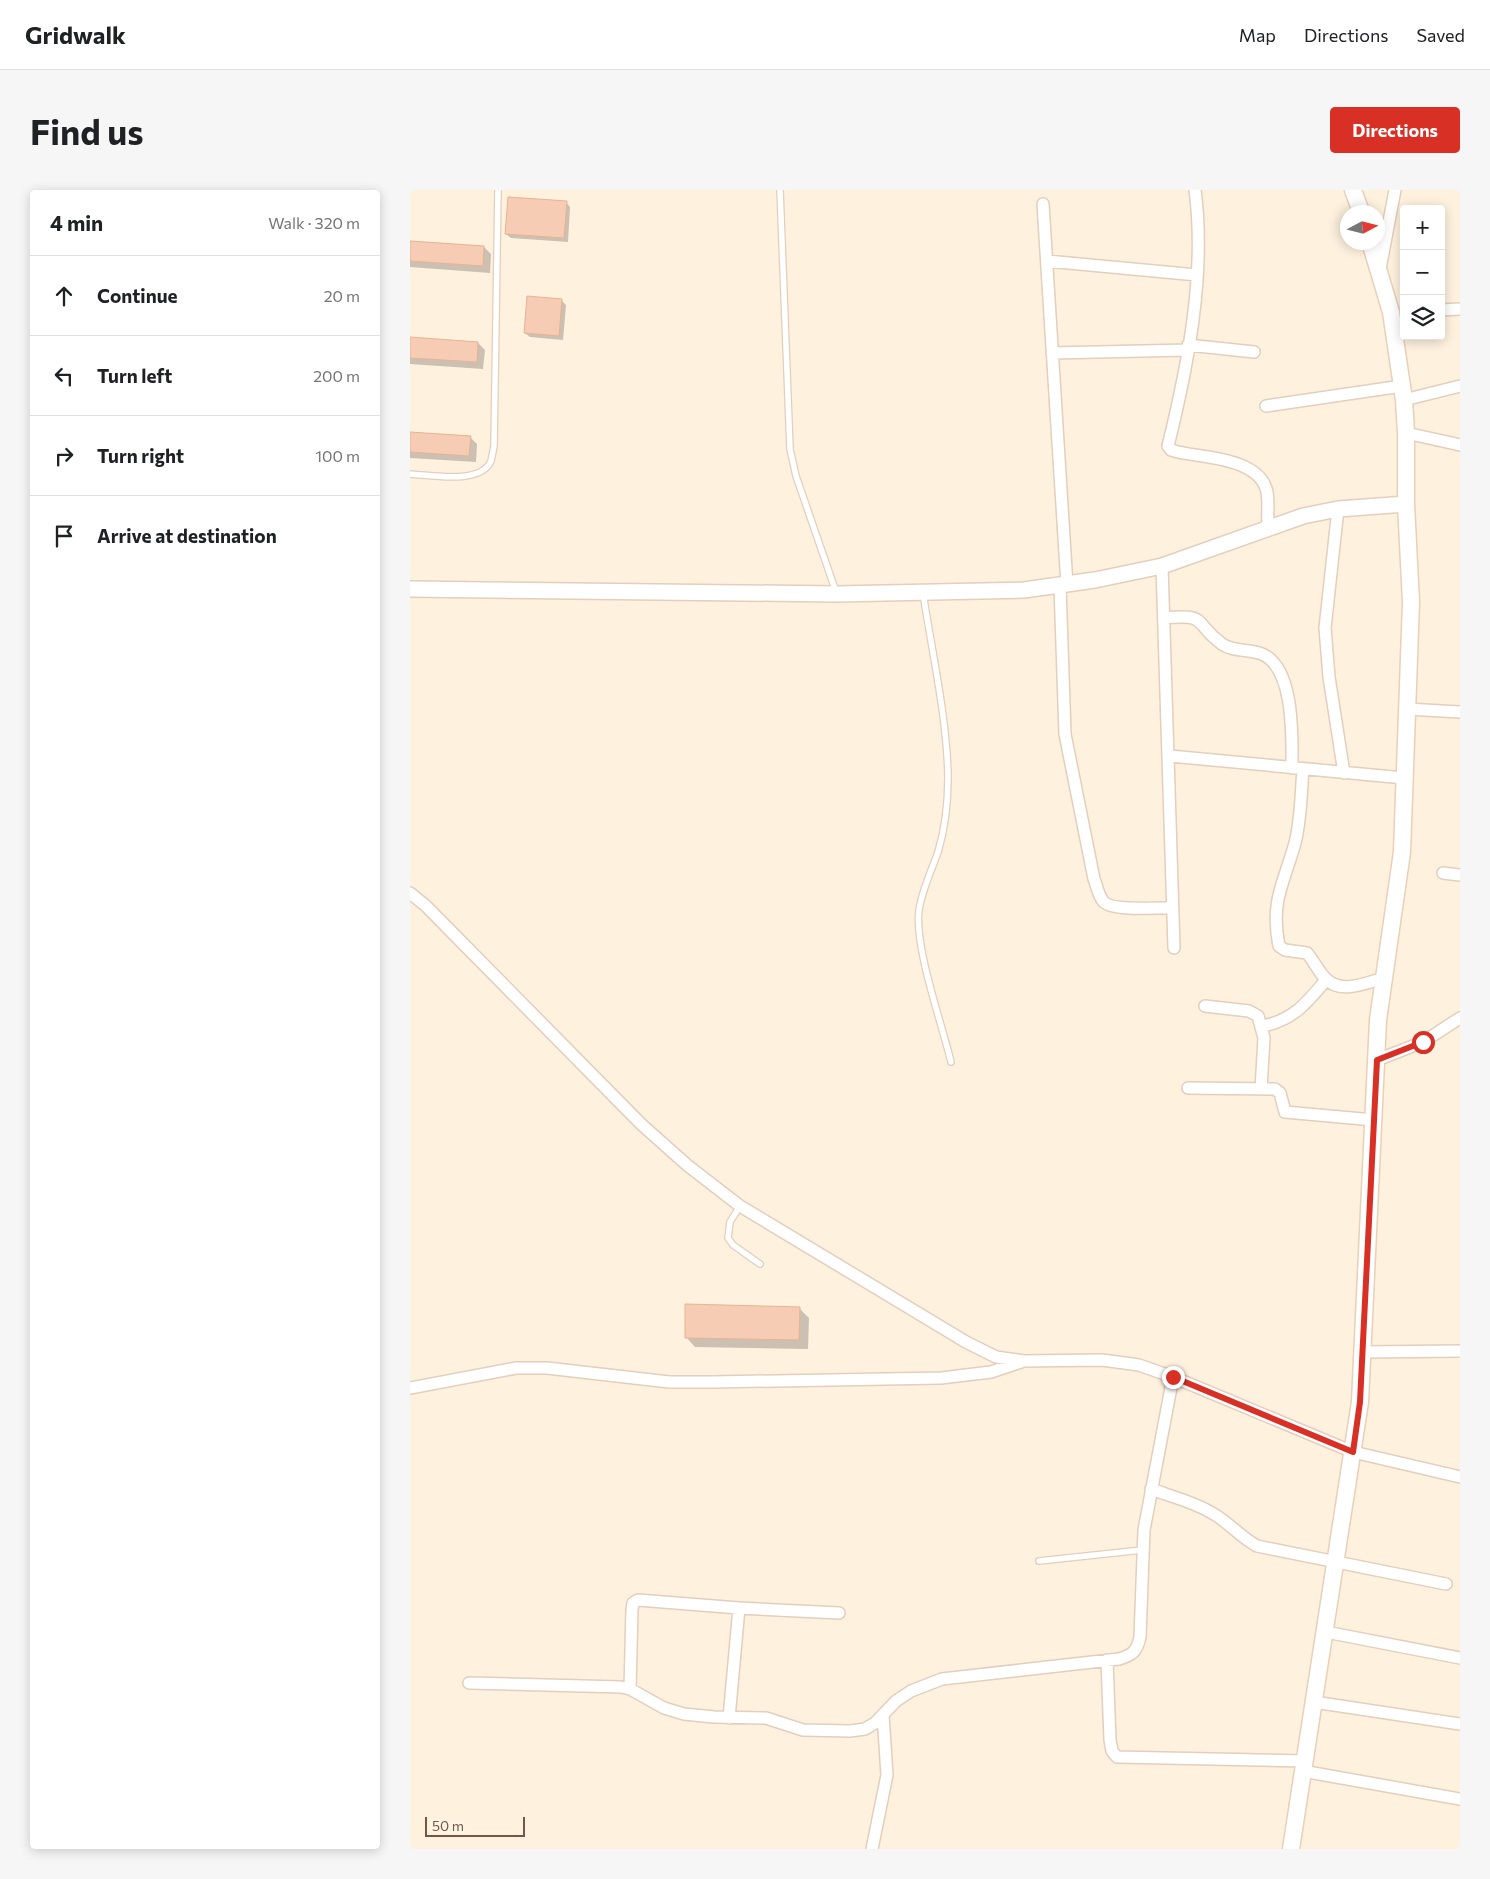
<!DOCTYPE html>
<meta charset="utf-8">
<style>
:root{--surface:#fff;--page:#f6f6f6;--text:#202124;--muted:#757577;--line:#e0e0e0;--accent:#d93025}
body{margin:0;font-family:Commissioner,sans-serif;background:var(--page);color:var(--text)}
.controls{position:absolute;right:15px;top:15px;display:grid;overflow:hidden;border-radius:5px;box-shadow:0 2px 12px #0003}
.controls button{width:45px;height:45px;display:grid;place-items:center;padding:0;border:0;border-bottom:1px solid var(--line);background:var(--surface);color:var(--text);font:25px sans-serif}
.compass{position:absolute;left:930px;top:15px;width:45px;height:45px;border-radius:50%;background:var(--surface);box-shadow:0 2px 12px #0003;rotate:83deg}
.scale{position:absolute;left:15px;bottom:12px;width:100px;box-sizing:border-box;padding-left:5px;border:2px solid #765545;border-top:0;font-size:14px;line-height:18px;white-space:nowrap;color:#765545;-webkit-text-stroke:4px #fff5e6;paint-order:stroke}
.stop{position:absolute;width:15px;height:15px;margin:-11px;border:4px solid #d93025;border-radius:50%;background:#fff}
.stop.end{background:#d93025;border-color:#fff;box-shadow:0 1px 5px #0008}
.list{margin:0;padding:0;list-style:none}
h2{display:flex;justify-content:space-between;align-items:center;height:65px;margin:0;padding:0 20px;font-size:21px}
h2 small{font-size:16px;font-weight:400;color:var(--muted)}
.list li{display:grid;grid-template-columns:32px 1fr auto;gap:15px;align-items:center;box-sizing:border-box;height:80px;padding:0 20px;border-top:1px solid var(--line)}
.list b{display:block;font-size:19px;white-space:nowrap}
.list em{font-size:16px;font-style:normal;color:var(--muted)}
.icon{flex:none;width:28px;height:28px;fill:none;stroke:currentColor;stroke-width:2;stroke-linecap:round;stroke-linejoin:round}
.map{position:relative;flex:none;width:1050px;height:1659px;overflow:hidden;border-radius:5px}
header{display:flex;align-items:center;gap:30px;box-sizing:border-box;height:70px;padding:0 25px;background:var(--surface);border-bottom:1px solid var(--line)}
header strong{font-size:24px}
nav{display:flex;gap:28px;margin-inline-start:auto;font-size:18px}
.intro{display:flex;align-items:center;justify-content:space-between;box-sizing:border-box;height:120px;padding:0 30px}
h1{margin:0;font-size:35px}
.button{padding:12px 22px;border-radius:5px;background:var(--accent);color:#fff;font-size:18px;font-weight:700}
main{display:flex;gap:30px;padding:0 30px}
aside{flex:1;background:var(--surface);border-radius:5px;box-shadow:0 2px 12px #0003}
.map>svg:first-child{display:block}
.shadow{fill:#0003}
.building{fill:#f6ccb4;stroke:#e9b293}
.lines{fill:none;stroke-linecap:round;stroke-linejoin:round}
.service-casing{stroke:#e4cebd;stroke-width:8}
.minor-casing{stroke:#e4cebd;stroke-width:14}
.tertiary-casing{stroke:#e4cebd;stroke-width:18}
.secondary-casing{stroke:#eacfb9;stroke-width:19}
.service{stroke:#fff;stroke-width:5.5}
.minor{stroke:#fff;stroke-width:11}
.tertiary{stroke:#fff;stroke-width:15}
.secondary{stroke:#fff;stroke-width:16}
.route{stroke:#d93025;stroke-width:6}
</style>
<header>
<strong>Gridwalk</strong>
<nav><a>Map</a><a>Directions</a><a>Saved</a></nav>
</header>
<div class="intro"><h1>Find us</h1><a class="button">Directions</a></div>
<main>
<aside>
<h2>4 min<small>Walk · 320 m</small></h2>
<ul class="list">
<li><svg class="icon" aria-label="ahead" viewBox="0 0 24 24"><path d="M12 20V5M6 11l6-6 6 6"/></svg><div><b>Continue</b></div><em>20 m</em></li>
<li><svg class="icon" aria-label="left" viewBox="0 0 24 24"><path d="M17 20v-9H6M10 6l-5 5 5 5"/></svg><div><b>Turn left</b></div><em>200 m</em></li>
<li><svg class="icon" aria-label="right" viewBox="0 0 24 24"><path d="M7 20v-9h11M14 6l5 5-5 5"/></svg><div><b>Turn right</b></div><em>100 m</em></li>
<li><svg class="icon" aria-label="arrive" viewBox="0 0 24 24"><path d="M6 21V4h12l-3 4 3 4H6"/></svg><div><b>Arrive at destination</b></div></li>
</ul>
</aside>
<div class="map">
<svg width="1050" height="1659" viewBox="0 0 1050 1659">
<rect width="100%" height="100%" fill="#fef1de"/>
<path class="shadow" d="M156,12L160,17L158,52L101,48L96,44Z
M0,52L74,57L81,64L80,83L0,77Z
M151,110L156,115L153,150L120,147L115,143Z
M0,149L68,153L75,160L73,179L0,174Z
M0,243L60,247L67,254L66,272L0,268Z
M389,1118L399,1128L398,1159L285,1157L276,1147Z"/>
<path class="building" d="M98,7L157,11L154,48L95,44Z
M0,51L74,56L73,76L0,71Z
M117,106L152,109L149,146L114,143Z
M0,147L68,152L67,172L0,168Z
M0,242L61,246L59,266L0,262Z
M275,1114L390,1117L389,1150L275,1148Z"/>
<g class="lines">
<g class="service-casing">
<path id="service" d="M370,0L380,259L386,286L426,402
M0,284C20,285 71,295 81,271C82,267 83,261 84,256L88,0
M513,403C522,462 537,528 538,587C538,612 535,639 528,662C521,682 512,700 509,720C504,756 532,834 541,872
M330,1016L320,1032L318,1048L323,1055L350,1074
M629,1371L732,1360"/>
</g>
<g class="minor-casing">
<path id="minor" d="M785,0C796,83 778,175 758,256L761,260L768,262C795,268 850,268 857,302C859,314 857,327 858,338
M633,14L657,395
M637,71L787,85
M970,79L985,0
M1031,120L1050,119
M778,155L844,162
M642,163L777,160
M994,210L1050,196
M856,216L992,196
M996,243L1050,255
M928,319L915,438L919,487L934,583
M752,376L764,758
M650,396L655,544L684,689C687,696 688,705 693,711C701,722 749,717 763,718
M754,428C800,424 782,432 812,454C823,462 840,459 852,464C885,478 882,549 882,578
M997,519L1050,522
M760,566L994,588
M893,579C891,603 891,630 885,653C874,693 860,711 869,756L875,760L897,763C904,771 908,781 915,788C930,805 956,793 974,788
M1033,683L1050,685
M0,703L16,716L231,934L277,975L330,1016L556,1152L586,1167L614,1171L692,1170L729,1175L763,1187L943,1262L1050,1287
M795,816L839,821L848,826L854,848L851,899
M853,836C883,830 897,813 916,790
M967,870L1013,852L1050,828
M778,898L865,899L870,903L875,922L964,930
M953,1162L1050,1161
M0,1198L106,1178H137L259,1192H303L531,1188L581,1182L611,1172
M741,1299C763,1307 787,1313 807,1326C821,1335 832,1348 847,1356L1036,1394
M916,1442L1050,1468
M697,1470L700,1550L702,1561L707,1567L894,1571
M59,1493L211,1497L220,1499L254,1518L274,1524L304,1527L356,1528L393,1540L440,1541L455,1539L465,1533L486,1511L501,1501L532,1489L709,1469C722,1465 727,1462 730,1447L734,1340L763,1187
M220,1499L222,1420L223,1413L228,1410L329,1418L429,1423
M904,1512L1050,1534
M319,1528L329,1418
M892,1581L1050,1609
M462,1659L477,1585L473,1525"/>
</g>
<g class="tertiary-casing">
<path id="tertiary" d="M0,399L427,404L614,400L685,390L752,376L893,326L928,319L996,314"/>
</g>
<g class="secondary-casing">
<path id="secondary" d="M943,0L951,22
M881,1659L950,1212L968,830L992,662L1001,412L996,314V243L994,210L981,122L960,52"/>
</g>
<use href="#service" class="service"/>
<use href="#minor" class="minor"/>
<use href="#tertiary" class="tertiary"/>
<use href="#secondary" class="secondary"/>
</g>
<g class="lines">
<path class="route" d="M763,1187L943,1262L950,1212L967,870L1013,852"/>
</g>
</svg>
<div class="controls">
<button>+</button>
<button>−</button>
<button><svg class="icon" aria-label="layers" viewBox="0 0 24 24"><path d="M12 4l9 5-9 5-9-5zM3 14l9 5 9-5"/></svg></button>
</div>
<svg class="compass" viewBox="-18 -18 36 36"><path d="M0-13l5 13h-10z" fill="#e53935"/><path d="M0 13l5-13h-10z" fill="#757577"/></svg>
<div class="scale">50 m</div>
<div class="stop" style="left:1013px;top:852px"></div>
<div class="stop end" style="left:763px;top:1187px"></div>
</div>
</main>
